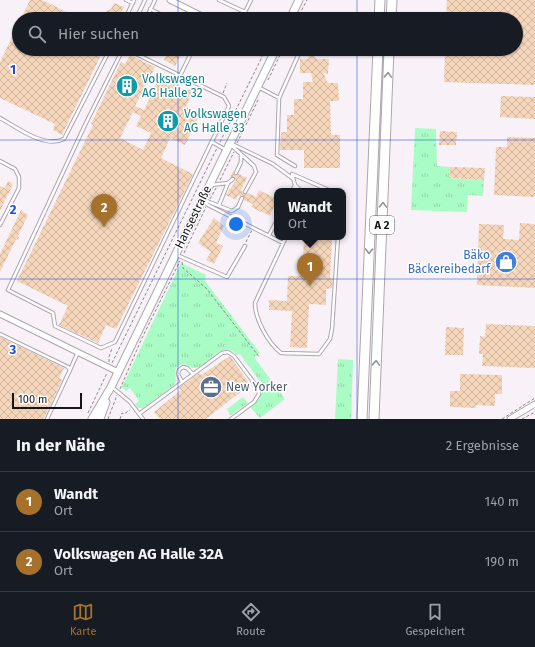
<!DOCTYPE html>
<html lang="de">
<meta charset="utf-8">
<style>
:root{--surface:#171b24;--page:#20242c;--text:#f1f3f6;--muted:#9ea1a6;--line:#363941;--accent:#a6722b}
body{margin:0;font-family:"Fira Sans",sans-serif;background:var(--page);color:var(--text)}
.scale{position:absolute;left:12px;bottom:10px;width:70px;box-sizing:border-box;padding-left:4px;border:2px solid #171417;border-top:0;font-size:11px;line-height:14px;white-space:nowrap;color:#171417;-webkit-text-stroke:3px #fff;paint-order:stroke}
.you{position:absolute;left:236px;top:224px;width:14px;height:14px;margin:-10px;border:3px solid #fff;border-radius:50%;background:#1a73e8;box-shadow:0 0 0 6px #1a73e833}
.badge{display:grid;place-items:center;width:26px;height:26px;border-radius:50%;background:var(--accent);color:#fff;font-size:13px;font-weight:700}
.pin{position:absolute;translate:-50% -33px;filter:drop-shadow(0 1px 2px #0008)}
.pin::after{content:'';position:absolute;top:21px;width:14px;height:12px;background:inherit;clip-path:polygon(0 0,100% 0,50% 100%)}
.popup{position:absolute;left:274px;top:188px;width:72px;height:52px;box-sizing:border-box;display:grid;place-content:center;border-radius:8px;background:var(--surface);filter:drop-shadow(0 1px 3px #0005);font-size:13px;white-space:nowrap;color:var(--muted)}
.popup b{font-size:15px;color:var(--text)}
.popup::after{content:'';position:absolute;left:50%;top:100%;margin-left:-8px;border:8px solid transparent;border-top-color:var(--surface)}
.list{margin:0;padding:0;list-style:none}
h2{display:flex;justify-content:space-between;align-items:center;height:52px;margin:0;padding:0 16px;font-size:17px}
h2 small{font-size:13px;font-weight:400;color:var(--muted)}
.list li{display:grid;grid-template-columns:26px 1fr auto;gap:12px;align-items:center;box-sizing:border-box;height:60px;padding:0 16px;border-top:1px solid var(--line)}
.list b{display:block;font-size:15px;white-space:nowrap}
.list p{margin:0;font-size:13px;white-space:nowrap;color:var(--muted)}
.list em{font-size:13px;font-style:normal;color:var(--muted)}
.icon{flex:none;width:22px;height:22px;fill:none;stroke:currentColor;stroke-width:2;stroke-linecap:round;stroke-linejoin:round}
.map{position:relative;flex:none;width:535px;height:419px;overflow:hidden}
.search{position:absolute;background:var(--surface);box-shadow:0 1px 3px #0004;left:12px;right:12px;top:12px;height:44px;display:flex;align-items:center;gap:10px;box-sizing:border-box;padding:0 14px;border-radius:22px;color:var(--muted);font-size:15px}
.sheet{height:172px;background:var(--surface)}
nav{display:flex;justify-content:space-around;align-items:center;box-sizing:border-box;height:56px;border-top:1px solid var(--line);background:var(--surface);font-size:11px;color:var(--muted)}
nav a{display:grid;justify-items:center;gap:2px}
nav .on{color:var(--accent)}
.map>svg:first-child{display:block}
.grass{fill:url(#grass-tufts)}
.building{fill:url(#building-cross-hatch);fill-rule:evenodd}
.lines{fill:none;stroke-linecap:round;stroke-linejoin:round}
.service-casing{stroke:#ada6ad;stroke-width:4.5}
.minor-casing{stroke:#ada6ad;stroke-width:7}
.secondary-casing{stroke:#ada6ad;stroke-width:9}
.motorway-casing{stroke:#ada6ad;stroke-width:11}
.path{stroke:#8d878c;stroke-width:1;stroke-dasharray:3 2;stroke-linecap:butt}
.service{stroke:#fff;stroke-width:2.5}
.minor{stroke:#fff;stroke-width:5}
.secondary{stroke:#fff;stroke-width:7}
.motorway{stroke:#fff;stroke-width:9}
.oneway{stroke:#979597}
.grid{fill:none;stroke:#1d4ed8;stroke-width:1;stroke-opacity:0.55}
.labels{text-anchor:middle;stroke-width:3;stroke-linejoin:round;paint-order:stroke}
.shield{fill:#fff;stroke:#5d5a5d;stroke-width:1}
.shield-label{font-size:11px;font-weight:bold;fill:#171417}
.culture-label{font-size:12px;fill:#0d838f;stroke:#fff;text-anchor:start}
.street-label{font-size:12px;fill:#171417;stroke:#fff}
.shop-label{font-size:12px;fill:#366cbe;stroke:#fff;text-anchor:end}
.service-label{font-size:12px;fill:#4e5e75;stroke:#fff;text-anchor:start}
.grid-label{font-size:13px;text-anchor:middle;font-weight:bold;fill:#1d4ed8;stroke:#fff;stroke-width:3;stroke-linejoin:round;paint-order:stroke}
</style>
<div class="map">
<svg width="535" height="419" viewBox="0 0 535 419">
<defs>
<pattern id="grass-tufts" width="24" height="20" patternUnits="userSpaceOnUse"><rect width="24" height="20" fill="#aafcc5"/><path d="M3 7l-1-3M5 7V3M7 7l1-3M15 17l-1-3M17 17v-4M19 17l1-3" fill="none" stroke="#92d7a8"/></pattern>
<pattern id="building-cross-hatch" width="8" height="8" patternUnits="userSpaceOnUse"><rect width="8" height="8" fill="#f5d6bb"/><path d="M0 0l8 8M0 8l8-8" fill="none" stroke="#d1b7a0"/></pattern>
</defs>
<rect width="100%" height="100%" fill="#f9f1f8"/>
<path class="grass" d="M415,128L436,129L437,166L450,167L449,178L484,180L483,196L468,195L467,212L411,210Z
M181,263L206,275L205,281L260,353L254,357L285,399L260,418L250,407L260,398L261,389L259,385L261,383L240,354L237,355C222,338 210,365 196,368C191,369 188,365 184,364L178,366L175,370L176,381L174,385L143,408H138L135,404L139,401L130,388L126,391L122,387Z
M338,359L353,360L351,419H335Z
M243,397L248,403L231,415H230L227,409Z"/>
<path class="building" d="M30,0H42L81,19H21Z
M447,0H535V85L444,82L445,49H516V19H446Z
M114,3L124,7L118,19H95L97,16L111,9Z
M19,23V49H104L62,135L53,130L55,124L0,98V62Z
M169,49H184L175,66L164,60Z
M307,51H312L316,59H329L328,74L323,73L328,83H338L339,101H330L331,135H340V168H304V150H280L281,132H287V115H294V99H303V82H313L311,73H300V59H309Z
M130,55L155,67L135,106L144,110L158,80L170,86L174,82L178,84L177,89L185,93L187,89L192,91L186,107L200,114L185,145L170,138L161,158L193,174L116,329L106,325L98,343L59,325L68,306L17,281L93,125L91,124L121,62L125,64ZM133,112L141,116L136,126L151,133L143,150L120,138Z
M501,96L535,97V119L500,117Z
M440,131L457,132L456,145H439Z
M507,137L535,138V197L494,195L496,147H507Z
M450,167L485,168L484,180L449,178Z
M233,171L235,175L239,174L247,178L241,190L243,194L248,193L256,197L259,190L277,199L270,216L251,207L253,204L244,200L243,196H237L236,200L226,195L236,180L234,176L230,178Z
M8,181L13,184L0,211V186L5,188Z
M21,210L28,215L18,236L19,237L18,240L16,239L0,272V254Z
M214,218L224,226L216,243L223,246L214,264L206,260L211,252L198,243Z
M520,223L535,224V288L477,285L479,224L504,225L503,239L519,240Z
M304,237H332L330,278H333L332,288L326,289V305L309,304L307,348L290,347L292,311L269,310V300L287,301L288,276H302Z
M486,324L535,326V368L482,366L483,354H479L480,336L485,337Z
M446,327L464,328L463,355H445Z
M0,337L64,368L59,378L62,380L44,419H0Z
M230,356L249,383L242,388L243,390L206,419H160L154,412L181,390L179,388L199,373L201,375Z
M460,374L502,375V394H495V406L476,405V408L450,407V391H460Z"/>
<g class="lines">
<g class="service-casing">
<path id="service" d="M126,0L133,3
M219,0L245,12L251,0
M150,9L170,19
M125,19L134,0
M136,19L145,0
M146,19L155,0
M123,49L85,125L8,290L53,313L55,326L101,348L115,342L229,106L224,97L126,49
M316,49L331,50
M180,76L193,49
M258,87L279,98L301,49
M279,98L277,155L295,166
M0,118C17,127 44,149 64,139L110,49
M212,142L226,150
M230,143L273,164L292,178
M231,145L254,166L256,172L245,192
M0,161L15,169L19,177V188L0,225
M236,173L241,162V154
M228,183L233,179
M211,185L228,183L219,205
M292,191L295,185
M301,191L295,185L292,174L331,191
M204,200L232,211L238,207L242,198
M202,201L208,205L283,243
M269,235L277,220
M286,237L255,303C255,319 268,343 281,353L319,354L330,339L332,329L338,237
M177,255L227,277L245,246
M0,334L68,367L70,370L47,419
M70,370L78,352
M182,382L178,374L179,370L183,367L187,368L193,374
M112,387L130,402L143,419
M139,414L222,353L228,352L234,356L258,388L259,394L254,402L231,419"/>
</g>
<g class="minor-casing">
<path id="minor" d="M170,0L208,19
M268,49L275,52
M0,314L118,372
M510,419L535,404"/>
</g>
<g class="secondary-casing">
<path id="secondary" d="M290,19L299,0
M92,419L111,387L276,49
M100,419L106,402"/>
</g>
<g class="motorway-casing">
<path id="motorway" d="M379,19L380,0
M391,19L392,0
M362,419L378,49
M374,419L389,49"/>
</g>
<path class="path" d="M297,19L307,0
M268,80L283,49
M223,93L227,83
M220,142L262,57L261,53L263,50
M237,143L259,98
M220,180L234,152
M210,199L216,188
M246,242L252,230
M184,253L206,207
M182,262L183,268L207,289L260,358
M109,362V357L112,348
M112,363L217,148
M120,389L142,338L180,261
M88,413L107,373
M108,419L117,395
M120,419L122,413L124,414L130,410
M502,419L535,398
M522,419L535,412"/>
<use href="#service" class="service"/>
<use href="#minor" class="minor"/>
<use href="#secondary" class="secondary"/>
<use href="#motorway" class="motorway"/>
</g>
<defs><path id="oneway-chevron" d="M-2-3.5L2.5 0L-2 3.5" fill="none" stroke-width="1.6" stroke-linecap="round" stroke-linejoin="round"/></defs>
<g class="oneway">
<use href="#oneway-chevron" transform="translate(388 75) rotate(-88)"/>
<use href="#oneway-chevron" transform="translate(383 205) rotate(-88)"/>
<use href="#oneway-chevron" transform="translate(369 251) rotate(92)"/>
<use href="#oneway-chevron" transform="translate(376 363) rotate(-88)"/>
</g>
<path class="grid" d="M178,0V19M357,0V19M178,49V419M357,49V419M0,140H535M0,279H535"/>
<defs>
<g id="building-disc" transform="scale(1.15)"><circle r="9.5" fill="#0f9aa8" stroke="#fff"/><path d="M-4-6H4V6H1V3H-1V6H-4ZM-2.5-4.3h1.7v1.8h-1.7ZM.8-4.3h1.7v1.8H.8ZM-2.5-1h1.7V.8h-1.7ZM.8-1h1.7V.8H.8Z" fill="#fff"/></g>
<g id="shop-disc" transform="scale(1.15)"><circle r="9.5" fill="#3f7fe0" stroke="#fff"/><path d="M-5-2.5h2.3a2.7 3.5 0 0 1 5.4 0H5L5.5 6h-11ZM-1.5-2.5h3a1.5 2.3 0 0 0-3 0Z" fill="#fff"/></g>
<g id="office-disc" transform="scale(1.15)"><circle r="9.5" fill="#5c6f8a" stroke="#fff"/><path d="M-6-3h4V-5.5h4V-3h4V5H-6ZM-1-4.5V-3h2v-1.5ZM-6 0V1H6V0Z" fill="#fff"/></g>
</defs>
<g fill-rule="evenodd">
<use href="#building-disc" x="127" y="86"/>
<use href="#building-disc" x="168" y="121"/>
<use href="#shop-disc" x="506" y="262"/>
<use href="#office-disc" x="211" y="387"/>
</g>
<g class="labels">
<rect class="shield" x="370" y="216" width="24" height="18" rx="3"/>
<g class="shield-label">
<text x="382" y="229">A 2</text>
</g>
<g class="culture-label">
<text x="142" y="83">Volkswagen<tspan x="142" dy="14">AG Halle 32</tspan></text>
<text x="184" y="118">Volkswagen<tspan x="184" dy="14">AG Halle 33</tspan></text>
</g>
<g class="street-label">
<text transform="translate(193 217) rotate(-64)" y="4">Hansestraße</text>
</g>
<g class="shop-label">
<text x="490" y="259">Bäko<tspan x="490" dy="14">Bäckereibedarf</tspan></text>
</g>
<g class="service-label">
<text x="226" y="391">New Yorker</text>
</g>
</g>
<g class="grid-label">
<text x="13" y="74">1</text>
<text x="13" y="214">2</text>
<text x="13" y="354">3</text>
</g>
</svg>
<div class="scale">100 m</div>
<div class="you"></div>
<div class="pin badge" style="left:310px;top:286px">1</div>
<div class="popup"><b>Wandt</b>Ort</div>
<div class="pin badge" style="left:104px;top:227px">2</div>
<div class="search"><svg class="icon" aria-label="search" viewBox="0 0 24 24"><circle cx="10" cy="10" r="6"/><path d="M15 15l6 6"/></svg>Hier suchen</div>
</div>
<section class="sheet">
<h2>In der Nähe<small>2 Ergebnisse</small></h2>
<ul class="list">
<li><span class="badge">1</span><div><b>Wandt</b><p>Ort</p></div><em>140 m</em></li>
<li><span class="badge">2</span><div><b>Volkswagen AG Halle 32A</b><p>Ort</p></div><em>190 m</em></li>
</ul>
</section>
<nav>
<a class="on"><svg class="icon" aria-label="map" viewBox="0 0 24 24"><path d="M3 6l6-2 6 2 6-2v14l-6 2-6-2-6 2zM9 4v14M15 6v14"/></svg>Karte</a>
<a><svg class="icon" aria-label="directions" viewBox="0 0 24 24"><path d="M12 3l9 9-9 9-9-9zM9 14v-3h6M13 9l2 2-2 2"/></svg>Route</a>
<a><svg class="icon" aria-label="saved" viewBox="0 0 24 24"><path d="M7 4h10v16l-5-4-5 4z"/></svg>Gespeichert</a>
</nav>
